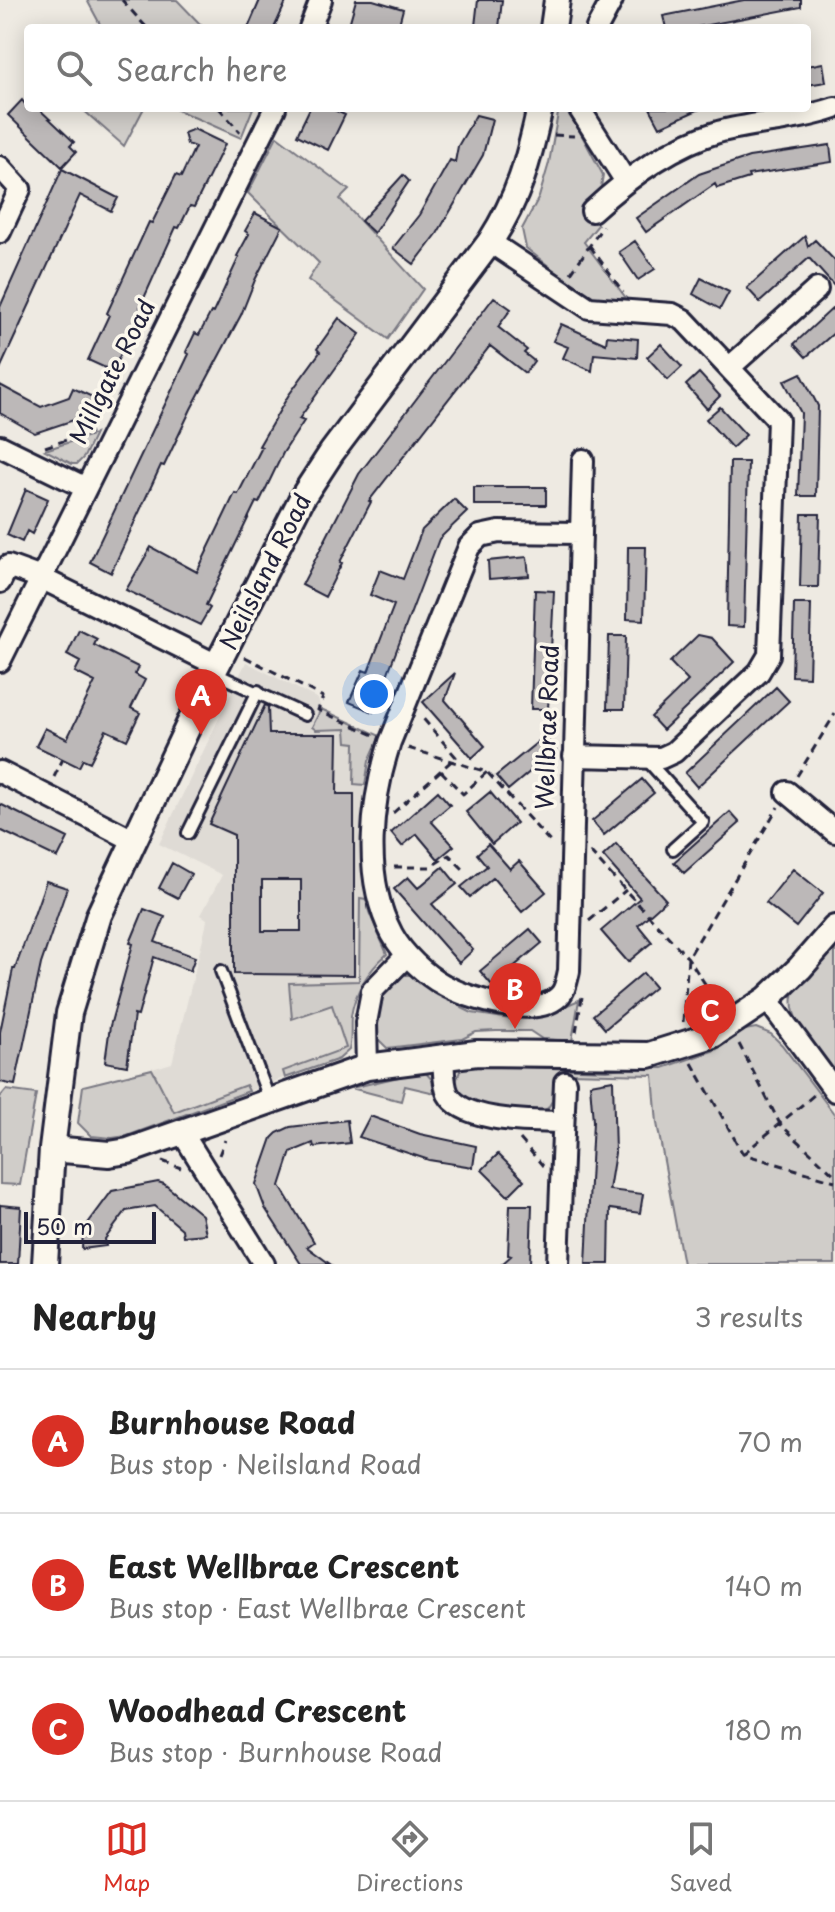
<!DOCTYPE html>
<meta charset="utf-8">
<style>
:root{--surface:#fff;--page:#f2f2f2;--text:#222;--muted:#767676;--line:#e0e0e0;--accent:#d93025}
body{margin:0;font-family:"Playpen Sans",sans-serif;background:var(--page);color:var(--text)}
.scale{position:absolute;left:24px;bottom:20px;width:132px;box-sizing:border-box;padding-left:8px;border:4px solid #22223b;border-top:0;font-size:22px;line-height:28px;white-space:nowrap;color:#22223b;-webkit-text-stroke:6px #fbf7ec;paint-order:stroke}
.you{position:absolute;left:374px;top:694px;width:28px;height:28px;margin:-20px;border:6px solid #fff;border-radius:50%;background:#1a73e8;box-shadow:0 0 0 12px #1a73e833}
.badge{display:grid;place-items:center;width:52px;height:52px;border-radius:50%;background:var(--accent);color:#fff;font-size:26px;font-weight:700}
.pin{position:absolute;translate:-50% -66px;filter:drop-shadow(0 2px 4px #0008)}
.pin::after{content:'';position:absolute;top:42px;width:28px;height:24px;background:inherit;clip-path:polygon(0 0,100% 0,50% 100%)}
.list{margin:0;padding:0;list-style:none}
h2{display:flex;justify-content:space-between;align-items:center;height:104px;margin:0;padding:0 32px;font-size:34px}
h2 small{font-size:26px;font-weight:400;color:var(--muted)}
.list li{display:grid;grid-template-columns:52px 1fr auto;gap:24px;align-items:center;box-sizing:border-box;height:144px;padding:0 32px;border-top:2px solid var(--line)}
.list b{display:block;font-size:30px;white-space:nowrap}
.list p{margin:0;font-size:26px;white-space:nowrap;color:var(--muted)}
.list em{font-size:26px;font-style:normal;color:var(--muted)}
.icon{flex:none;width:44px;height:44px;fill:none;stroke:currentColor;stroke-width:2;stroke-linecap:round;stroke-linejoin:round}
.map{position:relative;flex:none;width:835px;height:1264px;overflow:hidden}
.search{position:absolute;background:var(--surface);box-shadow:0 4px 20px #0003;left:24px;right:24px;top:24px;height:88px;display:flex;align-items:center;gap:20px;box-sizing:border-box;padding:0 28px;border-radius:8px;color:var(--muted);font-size:30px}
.sheet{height:536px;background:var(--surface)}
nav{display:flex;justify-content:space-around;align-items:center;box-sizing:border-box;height:112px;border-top:2px solid var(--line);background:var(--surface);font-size:22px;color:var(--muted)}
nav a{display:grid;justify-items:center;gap:4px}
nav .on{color:var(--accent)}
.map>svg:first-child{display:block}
.built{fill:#dfdbd5}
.green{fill:#d0cdc9;stroke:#797882;stroke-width:2}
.building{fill:#bcb8b8;stroke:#22223b;stroke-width:2;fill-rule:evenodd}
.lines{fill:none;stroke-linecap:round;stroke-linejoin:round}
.service-casing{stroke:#22223b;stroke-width:16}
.minor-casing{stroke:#22223b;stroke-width:26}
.tertiary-casing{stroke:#22223b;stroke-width:30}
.path{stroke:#22223b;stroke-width:3;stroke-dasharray:8 6;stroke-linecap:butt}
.service{stroke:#fbf7ec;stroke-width:10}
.minor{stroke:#fbf7ec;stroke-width:20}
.tertiary{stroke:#fbf7ec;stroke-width:24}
.labels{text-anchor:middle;stroke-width:7;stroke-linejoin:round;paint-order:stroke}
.street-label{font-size:24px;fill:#22223b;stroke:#fbf7ec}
</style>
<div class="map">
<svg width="835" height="1264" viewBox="0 0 835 1264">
<rect width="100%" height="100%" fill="#eeeae2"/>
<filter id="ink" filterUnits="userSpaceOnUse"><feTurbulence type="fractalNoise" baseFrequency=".0125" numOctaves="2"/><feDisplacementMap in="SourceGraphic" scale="16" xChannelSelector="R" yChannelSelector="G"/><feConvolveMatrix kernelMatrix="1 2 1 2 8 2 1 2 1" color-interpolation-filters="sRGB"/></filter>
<g filter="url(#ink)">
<path class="built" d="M246,662L318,699L321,709L380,736L369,761L365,785L366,899L369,912L387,954L375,965L356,995L351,1020V1044L345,1055L177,1118L152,1069L172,1063L206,926L207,919L201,915L222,875L159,844Z"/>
<path class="green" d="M87,0H177L204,28H98L101,26Z
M81,108H144L124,146Z
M173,108H253L241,138Z
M559,108H570L572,117L603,175L601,187L581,206L598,225L584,242L626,298H589L526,248L522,229L539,197L549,163Z
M277,136L349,190L340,199L423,289L388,339L308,280L319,263L248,193Z
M95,434L84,457L77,464H72L45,450Z
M321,709L380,736L369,761L365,785L354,784L355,743L347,742L346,729L316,730L312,727Z
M360,898L366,899L369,912L387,954C369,970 355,991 351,1016C350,1027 352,1039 349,1050L339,1059L285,1078L283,1071L346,1048L332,1005L292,1019L289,983L359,981Z
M835,944V1072C819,1050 779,1015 797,986C807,971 823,958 835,944Z
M404,975H414L460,1002L462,1008L472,1013L510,1019L515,1012L547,1014L579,1000L572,1041L542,1039L530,1031H496L476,1032L462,1039L387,1048L375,1036C374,1011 379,987 404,975Z
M756,1028L771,1034L782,1045L835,1115V1264H683L657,1123L653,1075L568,1073L567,1077H554L552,1101L548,1108C534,1118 481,1109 466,1100C460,1096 457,1090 455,1084L461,1068L492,1066L607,1070L646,1065L653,1068H663L715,1050L745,1030Z
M152,1069L174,1112L246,1085L249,1091L127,1136L112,1138L91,1136L78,1123L83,1086Z
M420,1072H425L435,1083V1093L405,1086L401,1101L351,1088Z
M6,1090L36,1094L20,1185L0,1184V1097Z"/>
<path class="building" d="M260,0H287L274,28H248Z
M356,0H373L403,9L398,28H348Z
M478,0H502L499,28L475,26Z
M744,0H801V7L692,28H666L663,16Z
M823,63L826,82L807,85V66Z
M22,100L28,108H38L74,142L70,146L76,152L62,167L8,115Z
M310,108H330L345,115L328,150L297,135Z
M650,108H702L660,127Z
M476,115L492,119L483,155L437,234L414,264L393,248L419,215L450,160L455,162L458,146Z
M194,129L225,144L194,207L190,206L179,228L176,227L140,307L144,309L112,371L88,360L109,315L107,313L149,222L152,223L176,175L181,177L195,147L187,144L184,133Z
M830,145L832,162L748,175L749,178L717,188L715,184L646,232L636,218L699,174L749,157Z
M62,169L118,198L111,211L80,195L0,369V307Z
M403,175L409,181L374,233L361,221Z
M255,213L282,227L255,280L241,315L191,409L164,466L161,465L111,573L90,562L189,354L186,352L195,333L199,335L211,312L213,313L239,257L237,256L249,234L245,231Z
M805,236L808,246L815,240L835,261V287L809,258L760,302L747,288Z
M635,241L655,269L638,280L619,252Z
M701,278L729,292L720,309L693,294Z
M494,297L511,309L498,327L527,350L524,353L534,361L525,373L490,346L369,501L371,502L340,562L342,563L325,597L302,585L359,474Z
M835,306V332L806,357L794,344Z
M339,318L360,334L299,419L304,421L283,453L259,503L256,502L206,605L210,608L200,625L126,590L151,547L197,572L235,493L238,494L262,447L259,446L288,396L320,352L317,349Z
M561,324L606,344L607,336L638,339L637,358L594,354L592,371L563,358L568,347L553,341Z
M661,344L682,367L668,380L647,357Z
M699,373L720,396L707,409L686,385Z
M801,373L818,406L816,496H798L801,413L784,381Z
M0,385L41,407L69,397L73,388L97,399L89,415L35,433L0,413Z
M720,407L746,435L732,448L706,419Z
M730,462H748L744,627L727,626Z
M474,487H546V505H474Z
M26,489L48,499L32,534L27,531L22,542L7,535Z
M454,499L467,512L439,539L373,712L349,702L363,670L368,672L394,605L370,595L380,570L403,579L422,530Z
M802,514H820L818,587H800Z
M628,547H646L644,620L627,619Z
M527,557L529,576L489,579L488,561Z
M535,590L554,591L548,709H531Z
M794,604H811L809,677L792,676Z
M79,630L97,639L94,645L138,667L135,674L145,680L131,708L140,713L127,740L106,730L90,762L83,759L79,767L36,746L45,728L67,739L95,682L75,672L80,662L67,655Z
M698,635L712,638L734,662L663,730L651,717L688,681L670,662Z
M609,636H626L624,709H607Z
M455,673L445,700L485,746L472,758L423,702Z
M776,687L789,701L697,787L685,773Z
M265,705L268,707L269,734H338L337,794H354V975L234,974V835L209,824ZM262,880H301V931H262Z
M545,736L556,750L508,790L496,776Z
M642,779L654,793L604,835L592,821Z
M438,791L450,805L431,821L454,846L438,859L417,834L402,846L391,833Z
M490,792L516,823L492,844L466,812Z
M0,804L68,838L58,858L0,830Z
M730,812L740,823L684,873L674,862Z
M488,844L510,869L519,861L546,892L522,912L493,878L470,897L461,887L487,866L477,854Z
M616,844L666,900L638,925L652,942L628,962L601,931L640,898L603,856Z
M172,863L191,874L178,898L159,888Z
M443,867L457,884L432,904L473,950L459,963L394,889L408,877L418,888Z
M793,869L823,893L796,927L766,903Z
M46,881L67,888L41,964L15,1085L0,1082V1032L13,969H15Z
M144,909L165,917L155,942L195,957L190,971L154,957L138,1016L134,1015L127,1066L105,1062L110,1026L133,944L130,943Z
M530,929L542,943L492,985L480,971Z
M643,973L655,987L605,1029L593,1015Z
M613,1080L615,1153L609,1190L643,1194L640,1213L610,1209L609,1264H586L593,1121L590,1084Z
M370,1116L420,1134L476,1146L473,1167L429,1160L359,1137Z
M347,1120L350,1143L314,1147L313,1143L291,1152L280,1186L314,1242L307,1247L330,1264H301L265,1208L256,1184L272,1138L277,1133L290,1127Z
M498,1154L524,1180L508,1196L482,1170Z
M158,1182L164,1184L202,1215L206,1234L183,1236L182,1229L155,1206L126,1211L105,1239L106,1246L82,1249L83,1230L112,1191Z
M0,1205L21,1207L18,1264H0Z
M510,1205H532L530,1264H502L511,1256L508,1255Z"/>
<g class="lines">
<g class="service-casing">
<path id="service" d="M214,673L305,715
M646,759L703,822L673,849
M188,833L258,691
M221,971L270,1101"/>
</g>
<g class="minor-casing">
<path id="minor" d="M310,28L321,0
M597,28L612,0
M579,108L625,180
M0,167L20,189L0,232
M592,211C628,178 670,146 718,132C756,122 798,121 835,108
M490,242L589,308L672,314L684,320L778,420L769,655L759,672L674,752L661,758L574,756
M730,367L817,289
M0,446L84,487
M579,533L499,532L480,536L469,547L390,742C371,802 362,877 392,934C403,954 425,975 444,985C469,999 539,1021 561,994C566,988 567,979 569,971L583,460
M0,582L8,566L41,578L217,665
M0,661L275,108
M0,772L135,841
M787,792L835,832
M767,999L835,1091
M443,1056C444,1067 443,1084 448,1094C464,1123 533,1121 562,1122
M367,1067L366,1023L372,991L407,955
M183,1134L264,1264
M558,1264L565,1082"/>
</g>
<g class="tertiary-casing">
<path id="tertiary" d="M553,28L557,0
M52,1149L109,1154L128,1151L367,1067L477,1053L649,1055L713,1035L767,999L800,968L835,928
M45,1264L52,1149L69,1013L99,915L217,665L302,498L332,452L490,242C520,195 528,162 540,108"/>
</g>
<path class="path" d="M122,0L147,28
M219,108L240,132
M554,135L574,136
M590,246L623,292
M571,273L603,226
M45,447L91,432
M245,657L323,697L318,710L374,735
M408,748L487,772L552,844
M441,771L463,794L487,772
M797,776L835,714
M54,777L63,759
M393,813L456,757L420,715
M590,852L688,958L719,1005
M394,867H430L449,855L467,873
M589,921L626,890
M683,1022L688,958L778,807
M576,1032L582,997
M739,1044L780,1124L835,1175
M692,1063L743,1154L835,1181
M520,1139L543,1166
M743,1154L814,1095
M219,1155L225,1140
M162,1161L181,1168"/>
<use href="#service" class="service"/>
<use href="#minor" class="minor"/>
<use href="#tertiary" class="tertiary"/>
</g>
</g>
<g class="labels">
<g class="street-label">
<text transform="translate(113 372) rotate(-63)" y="8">Millgate Road</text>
<text transform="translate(266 572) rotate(-63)" y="8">Neilsland Road</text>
<text transform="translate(548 727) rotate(-88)" y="8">Wellbrae Road</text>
</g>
</g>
</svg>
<div class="scale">50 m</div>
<div class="you"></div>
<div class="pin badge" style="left:201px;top:735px">A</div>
<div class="pin badge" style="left:515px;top:1029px">B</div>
<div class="pin badge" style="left:710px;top:1050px">C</div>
<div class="search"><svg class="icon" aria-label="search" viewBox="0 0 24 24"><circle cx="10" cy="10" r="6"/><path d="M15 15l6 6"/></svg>Search here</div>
</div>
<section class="sheet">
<h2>Nearby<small>3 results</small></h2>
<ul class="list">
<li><span class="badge">A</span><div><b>Burnhouse Road</b><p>Bus stop · Neilsland Road</p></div><em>70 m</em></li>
<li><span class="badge">B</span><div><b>East Wellbrae Crescent</b><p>Bus stop · East Wellbrae Crescent</p></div><em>140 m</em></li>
<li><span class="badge">C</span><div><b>Woodhead Crescent</b><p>Bus stop · Burnhouse Road</p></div><em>180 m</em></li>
</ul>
</section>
<nav>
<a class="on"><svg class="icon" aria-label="map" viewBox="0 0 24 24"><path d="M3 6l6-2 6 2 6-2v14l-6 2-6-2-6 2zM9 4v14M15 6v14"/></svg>Map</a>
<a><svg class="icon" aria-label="directions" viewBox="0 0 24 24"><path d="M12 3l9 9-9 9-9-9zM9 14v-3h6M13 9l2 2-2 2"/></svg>Directions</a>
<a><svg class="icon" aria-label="saved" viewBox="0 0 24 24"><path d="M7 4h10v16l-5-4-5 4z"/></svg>Saved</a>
</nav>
